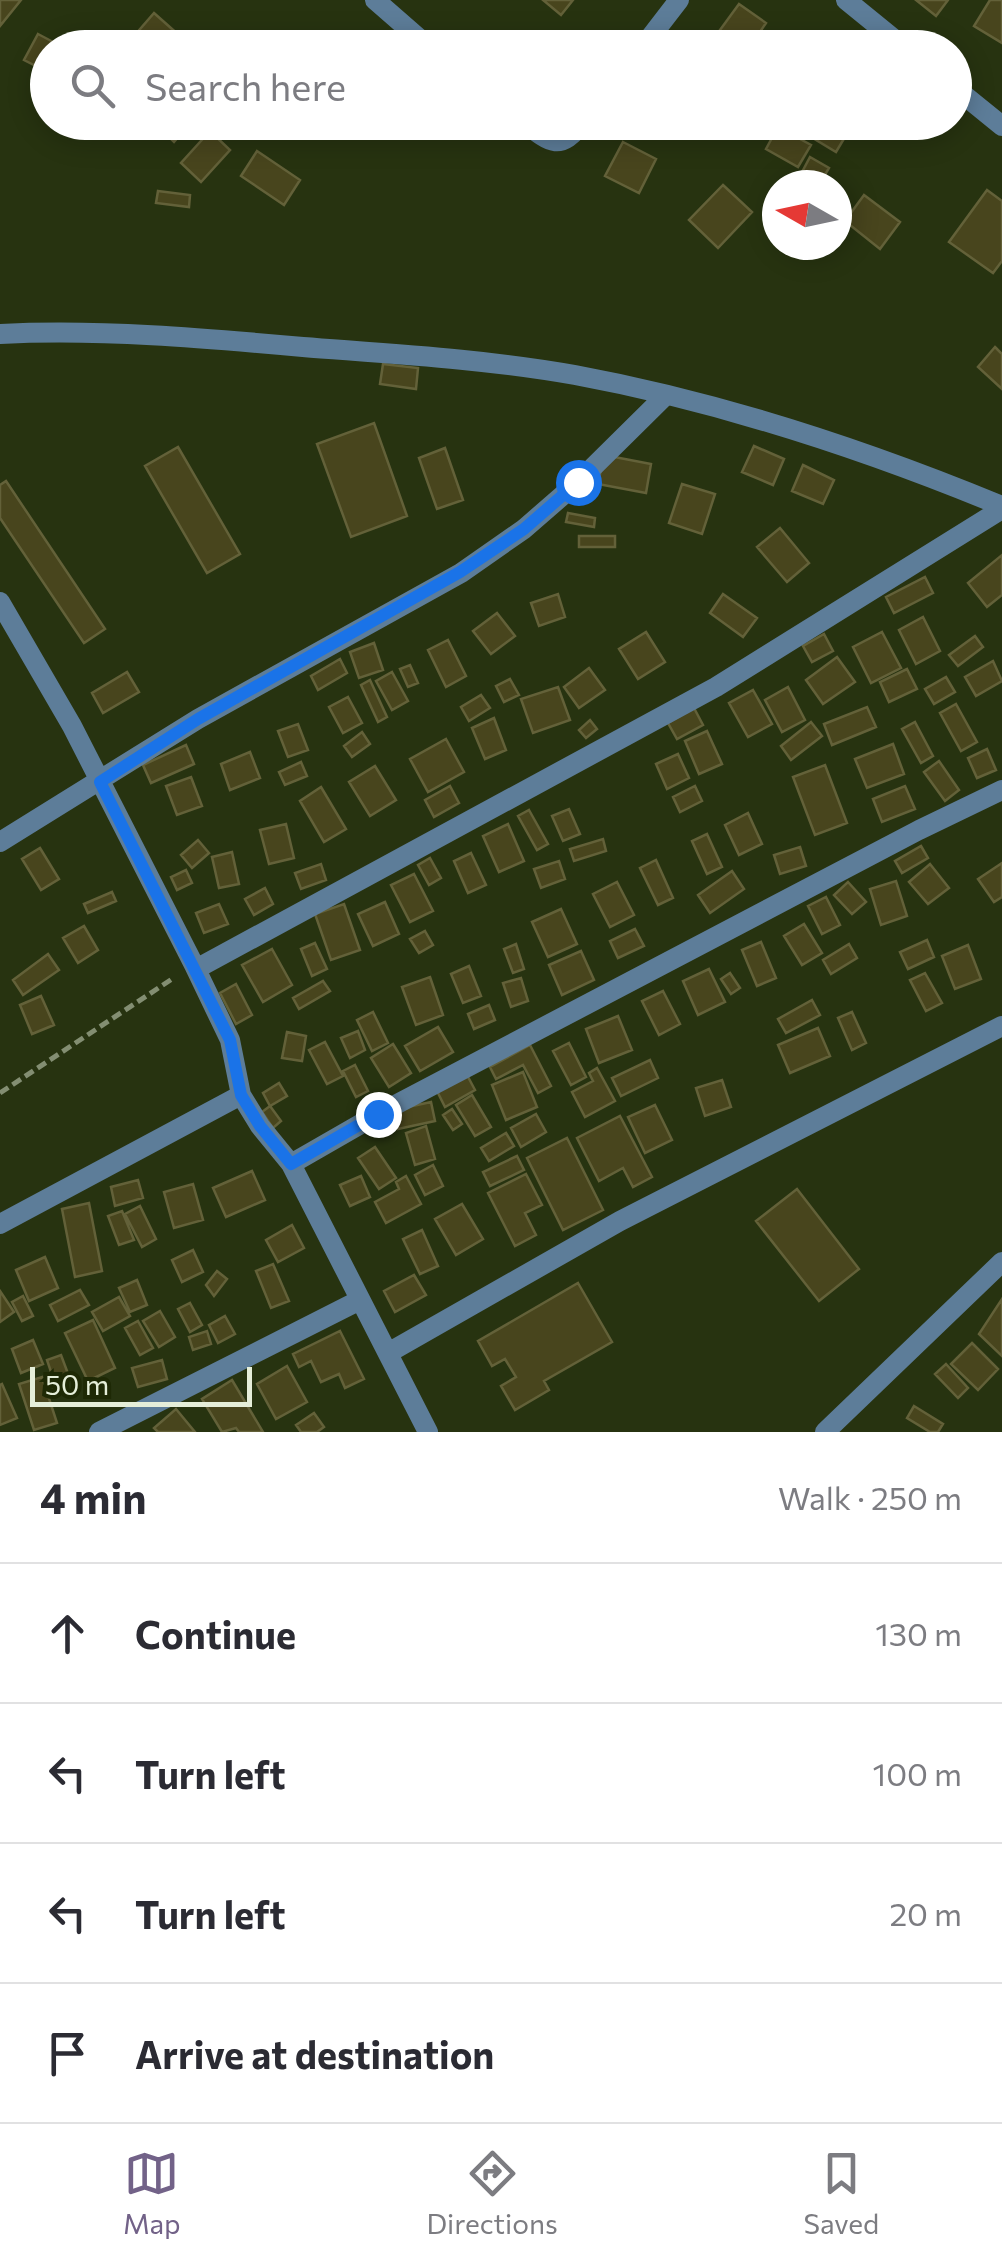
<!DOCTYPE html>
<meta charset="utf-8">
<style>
:root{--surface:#fff;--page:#f7f7f7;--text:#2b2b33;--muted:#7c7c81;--line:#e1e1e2;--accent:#726288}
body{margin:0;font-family:Commissioner,sans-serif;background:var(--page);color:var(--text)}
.compass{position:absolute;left:762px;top:170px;width:90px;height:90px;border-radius:50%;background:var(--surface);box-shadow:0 5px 25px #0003;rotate:279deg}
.scale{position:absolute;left:30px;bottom:25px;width:222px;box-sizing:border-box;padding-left:10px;border:5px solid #e5eed9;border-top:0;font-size:28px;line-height:35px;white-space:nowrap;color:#e5eed9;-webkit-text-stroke:8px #1e2905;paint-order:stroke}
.stop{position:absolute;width:30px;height:30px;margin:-22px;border:8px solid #1a73e8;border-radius:50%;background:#fff}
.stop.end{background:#1a73e8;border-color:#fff;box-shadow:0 2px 10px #0008}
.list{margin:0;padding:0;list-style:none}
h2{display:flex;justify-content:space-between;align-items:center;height:130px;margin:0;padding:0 40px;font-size:42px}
h2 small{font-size:32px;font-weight:400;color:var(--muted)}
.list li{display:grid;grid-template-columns:65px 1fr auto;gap:30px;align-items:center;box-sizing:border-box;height:140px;padding:0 40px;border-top:2px solid var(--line)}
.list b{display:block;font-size:38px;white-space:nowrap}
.list em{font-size:32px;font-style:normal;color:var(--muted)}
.icon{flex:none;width:55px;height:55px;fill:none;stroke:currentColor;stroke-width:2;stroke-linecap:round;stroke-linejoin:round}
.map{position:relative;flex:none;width:1002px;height:1432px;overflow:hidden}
.search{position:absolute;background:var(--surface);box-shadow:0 5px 25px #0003;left:30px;right:30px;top:30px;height:110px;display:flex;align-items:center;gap:25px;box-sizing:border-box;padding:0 35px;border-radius:55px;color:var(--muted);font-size:38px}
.sheet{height:690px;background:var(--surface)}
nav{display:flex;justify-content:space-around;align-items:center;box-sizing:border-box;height:140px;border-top:2px solid var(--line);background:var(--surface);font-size:28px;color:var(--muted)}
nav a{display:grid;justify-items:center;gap:5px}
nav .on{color:var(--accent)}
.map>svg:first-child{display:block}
.building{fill:#48451d;stroke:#636139;stroke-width:2.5}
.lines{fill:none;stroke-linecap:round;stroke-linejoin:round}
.path{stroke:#838e72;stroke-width:5;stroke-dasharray:10 5;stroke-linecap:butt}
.street{stroke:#5d7d99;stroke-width:20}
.route{stroke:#1a73e8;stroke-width:12}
</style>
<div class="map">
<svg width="1002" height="1432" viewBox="0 0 1002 1432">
<rect width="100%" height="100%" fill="#273310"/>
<path class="building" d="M0,0H21L0,26Z
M543,0H573L561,15Z
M916,0H948L936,16Z
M990,0H1002V43L974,26Z
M739,4L766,23L749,48H743L720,30Z
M154,13L181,37L172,48H149L135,35Z
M38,34L55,43L53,48H48V58L42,69L24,60Z
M470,34L491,48H462Z
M154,122H191L174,142Z
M802,122H854L836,152L798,129Z
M778,127L811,145L798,167L766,149Z
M210,131L230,150L201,182L181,163Z
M623,142L656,159L639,193L605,176Z
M257,151L300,180L284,205L241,176Z
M810,157L829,168L819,185L801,174Z
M723,185L752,212L718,248L689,220Z
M987,190L1002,201V261L993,273L949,242Z
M158,191L190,195L189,207L156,203Z
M864,195L900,222L880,249L845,221Z
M995,347L1002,354V389L978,367Z
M383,364L418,368L416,389L380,384Z
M374,423L407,516L351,537L317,444Z
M754,446L784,459L773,485L742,472Z
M178,447L240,554L207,573L145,466Z
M445,448L463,500L437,509L419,458Z
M604,455L651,464L646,493L598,484Z
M803,465L834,480L823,504L792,491Z
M6,481L105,629L84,643L0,518V485Z
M682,484L715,494L702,534L669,523Z
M568,513L595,518L594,527L566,522Z
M780,528L809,563L787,582L757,547Z
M579,536H615V547H579Z
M1002,555V595L987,607L968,583Z
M925,577L933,593L894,613L886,597Z
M558,594L565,617L539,626L531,603Z
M723,594L757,618L743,637L710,613Z
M497,613L515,636L491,654L473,631Z
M923,617L940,651L916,664L899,630Z
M646,632L665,662L638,679L619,649Z
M882,632L901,668L871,683L853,647Z
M824,634L833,651L812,662L803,646Z
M975,636L983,647L958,666L949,655Z
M448,640L466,676L446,687L428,650Z
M374,643L383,670L359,678L350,652Z
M837,657L855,682L823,704L806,680Z
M340,659L347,673L318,690L311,676Z
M993,661L1002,681L976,696L965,677Z
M410,665L418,683L408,687L400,669Z
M589,668L605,690L579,708L564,687Z
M907,669L917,689L889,702L880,682Z
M127,672L139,692L103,713L92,693Z
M392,672L408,701L392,710L376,681Z
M946,677L955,692L934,704L925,689Z
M510,679L519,695L504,702L496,686Z
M370,680L387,717L378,722L361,685Z
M558,687L570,720L533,733L521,699Z
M788,687L805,720L782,732L765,700Z
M753,690L772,724L748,737L729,703Z
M481,695L490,708L469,721L461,707Z
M348,697L362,723L343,733L329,707Z
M956,704L977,742L961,751L940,713Z
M867,707L876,727L832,745L824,724Z
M694,708L703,725L677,739L668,723Z
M494,718L506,750L485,759L472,728Z
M590,720L597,729L586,738L579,730Z
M811,722L822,736L791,760L781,746Z
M915,722L933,756L921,763L902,729Z
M298,724L308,750L288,757L278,731Z
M707,731L722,764L699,774L685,741Z
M362,732L370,744L352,757L344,746Z
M446,739L464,772L428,792L410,759Z
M893,744L904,774L867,788L855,759Z
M186,745L194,764L151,783L143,765Z
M987,749L996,770L977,778L968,758Z
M250,752L260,778L230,790L221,764Z
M678,754L689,778L667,789L656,764Z
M939,761L959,790L945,801L924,772Z
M301,762L307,776L285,785L279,772Z
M825,765L847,823L815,835L793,777Z
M375,766L396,800L370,816L349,782Z
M191,777L202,806L177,815L166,786Z
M450,786L459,803L434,817L425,800Z
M695,786L702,801L680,812L673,797Z
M905,786L915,809L882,822L873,799Z
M321,787L346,829L324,842L300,801Z
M569,809L580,834L563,841L552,816Z
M529,810L548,844L537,850L518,816Z
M748,813L762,844L739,855L725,825Z
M286,824L294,858L269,864L260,830Z
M508,824L524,861L499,872L483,836Z
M707,834L722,867L707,874L692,841Z
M603,839L606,851L574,861L570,849Z
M198,840L209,853L192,868L181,855Z
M921,846L928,858L902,873L895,861Z
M800,847L806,866L780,874L774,855Z
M40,848L59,879L41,890L22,859Z
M232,852L239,884L219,888L212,857Z
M471,853L486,885L468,893L454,861Z
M430,858L441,878L429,885L418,865Z
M656,860L673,898L658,905L640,868Z
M559,861L565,879L541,888L534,869Z
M1002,863V897L994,902L978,879Z
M321,864L326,880L301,889L295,873Z
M930,864L949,888L928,904L909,882Z
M186,870L192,883L177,890L171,877Z
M732,871L744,889L710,913L698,895Z
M414,874L433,911L410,922L391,885Z
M896,881L907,916L881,925L870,889Z
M617,882L634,915L610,927L593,894Z
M848,882L866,902L852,914L834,895Z
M265,888L273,904L254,915L245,899Z
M112,892L116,901L88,913L84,904Z
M826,897L840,925L822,934L808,906Z
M385,902L399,934L373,946L358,914Z
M219,904L228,924L204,933L196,913Z
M344,904L360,950L331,960L315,914Z
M561,909L577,944L548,957L532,922Z
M804,924L822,953L802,965L784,936Z
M84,926L98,950L78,963L63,938Z
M635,929L644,946L618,958L610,941Z
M425,931L433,945L419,953L410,939Z
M927,940L934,957L908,969L900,952Z
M761,942L776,978L757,986L742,950Z
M315,943L327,969L312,976L301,949Z
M516,944L524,969L513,973L504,949Z
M849,944L857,958L831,974L823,960Z
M968,945L981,979L955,989L942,956Z
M272,949L292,985L263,1002L242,965Z
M581,951L594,980L562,995L549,965Z
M48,954L59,970L23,995L13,980Z
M469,966L481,996L463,1003L451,974Z
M709,969L725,1002L698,1015L683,981Z
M730,973L740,988L731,994L721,979Z
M925,973L942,1003L926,1011L910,980Z
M430,977L443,1015L416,1025L402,987Z
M521,978L528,1001L511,1007L503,983Z
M323,981L330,991L299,1009L293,998Z
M236,984L252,1015L236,1024L220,993Z
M663,991L680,1024L659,1035L642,1001Z
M41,996L54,1025L32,1034L20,1005Z
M812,1000L820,1015L786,1033L778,1019Z
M489,1005L495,1020L474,1029L468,1014Z
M373,1012L388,1043L372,1051L357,1020Z
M852,1012L866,1043L852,1050L838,1018Z
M618,1016L632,1050L599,1063L586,1029Z
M438,1027L453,1052L420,1071L405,1046Z
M818,1028L830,1056L790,1073L778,1045Z
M358,1031L365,1050L350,1058L341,1038Z
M287,1032L306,1036L302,1061L282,1058Z
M325,1042L343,1076L327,1084L309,1050Z
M569,1043L586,1077L571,1085L553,1051Z
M393,1044L411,1073L389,1087L371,1058Z
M530,1045L551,1086L538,1093L523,1065L496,1079L490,1067Z
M650,1060L658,1078L621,1096L612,1078Z
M355,1065L368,1091L356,1097L343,1071Z
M597,1068L615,1101L585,1117L572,1092L593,1081L589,1073Z
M523,1072L537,1107L506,1120L492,1085Z
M467,1075L475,1090L445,1107L437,1091Z
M722,1080L731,1107L705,1116L696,1088Z
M279,1083L287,1096L270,1106L263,1093Z
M472,1095L491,1127L475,1136L456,1105Z
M431,1102L435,1121L398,1129L394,1110Z
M655,1105L672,1140L645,1153L628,1117Z
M270,1106L281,1121L273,1128L262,1112Z
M452,1109L462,1124L453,1130L443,1115Z
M536,1114L546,1132L521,1147L511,1128Z
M620,1116L652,1177L633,1187L623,1168L599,1181L577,1138Z
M426,1126L435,1159L415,1165L406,1133Z
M506,1133L514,1146L489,1161L481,1148Z
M567,1138L603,1210L563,1230L527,1158Z
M375,1147L396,1178L379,1189L358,1158Z
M517,1156L524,1170L490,1186L483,1172Z
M433,1165L443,1186L425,1195L415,1175Z
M252,1171L265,1200L226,1217L213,1188Z
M526,1174L542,1205L525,1213L536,1235L515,1246L488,1193Z
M361,1176L370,1197L350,1206L340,1185Z
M406,1176L421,1204L386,1223L375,1202L399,1189L396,1182Z
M138,1180L143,1198L115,1206L111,1187Z
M193,1184L203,1220L174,1228L164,1192Z
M797,1189L859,1269L819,1301L756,1221Z
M89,1203L102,1271L75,1277L62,1209Z
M462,1204L483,1239L456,1255L435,1219Z
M140,1206L156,1239L142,1247L125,1214Z
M122,1211L134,1240L119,1245L108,1216Z
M292,1225L304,1248L278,1262L266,1240Z
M422,1230L438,1266L420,1274L403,1239Z
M193,1250L203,1272L182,1282L172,1260Z
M45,1257L58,1288L29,1301L16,1270Z
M273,1264L289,1301L271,1308L256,1271Z
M217,1271L227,1279L214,1296L206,1285Z
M414,1275L426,1295L395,1312L384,1291Z
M137,1280L147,1305L130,1312L119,1288Z
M578,1283L612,1342L544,1381L549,1390L515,1410L501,1386L516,1377L505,1359L492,1366L478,1341Z
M80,1290L89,1305L58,1321L50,1305Z
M0,1291L14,1312L0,1322Z
M23,1296L33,1316L22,1321L12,1302Z
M119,1297L130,1316L103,1331L92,1312Z
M1002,1299V1356L979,1334Z
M190,1303L202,1325L190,1332L178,1309Z
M160,1311L175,1337L159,1347L143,1321Z
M225,1316L235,1334L218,1343L209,1325Z
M93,1320L115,1368L88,1381L65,1333Z
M138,1321L153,1348L140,1355L125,1328Z
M207,1331L211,1344L193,1350L189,1337Z
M340,1331L364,1379L345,1388L339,1374L321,1382L311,1361L299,1367L293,1354Z
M33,1340L43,1364L21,1373L12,1349Z
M972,1343L998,1369L978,1390L951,1364Z
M61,1355L70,1379L55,1384L47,1360Z
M162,1360L167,1379L138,1387L132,1368Z
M946,1364L968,1388L958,1398L935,1374Z
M287,1366L307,1402L276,1419L257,1384Z
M42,1377L57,1423L34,1430L19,1384Z
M232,1380L263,1432H239L236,1428L222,1432L202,1399Z
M2,1384L17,1418L0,1425V1385Z
M914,1406L943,1424L938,1432H930L907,1418Z
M176,1409L195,1432H158L154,1428Z
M314,1413L324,1427L317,1432H301L296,1425Z"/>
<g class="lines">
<path class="path" d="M0,1093L175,977"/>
<path class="street" d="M375,0L430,48
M846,0L905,48
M642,48L679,0
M954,87L1002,126
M524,122C550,143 560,152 583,122
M0,334C101,329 203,338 303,347C393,354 485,359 575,375C721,402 864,449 1002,506
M0,602L72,726L194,965L230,1040L241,1095L260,1126L291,1164L428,1432
M0,842L198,719L461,573L524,529L578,482L666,395
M196,969L716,687L1002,509
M291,1164L378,1114L919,830L1002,790
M0,1224L241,1095
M388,1353L620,1221L1002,1026
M99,1432L360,1300
M825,1432L1002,1262"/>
</g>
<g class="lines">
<path class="route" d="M378,1114L291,1164L260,1126L241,1095L230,1040L100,782L198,719L460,572L524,529L578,482"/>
</g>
</svg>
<svg class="compass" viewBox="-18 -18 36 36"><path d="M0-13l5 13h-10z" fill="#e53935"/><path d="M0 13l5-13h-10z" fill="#7c7c81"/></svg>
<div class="scale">50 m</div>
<div class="stop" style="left:578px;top:482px"></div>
<div class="stop end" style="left:378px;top:1114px"></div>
<div class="search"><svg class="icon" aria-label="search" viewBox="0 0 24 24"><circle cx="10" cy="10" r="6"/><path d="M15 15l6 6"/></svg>Search here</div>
</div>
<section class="sheet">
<h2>4 min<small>Walk · 250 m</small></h2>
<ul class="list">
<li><svg class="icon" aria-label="ahead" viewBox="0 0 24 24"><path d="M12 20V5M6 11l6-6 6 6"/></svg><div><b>Continue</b></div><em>130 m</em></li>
<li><svg class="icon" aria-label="left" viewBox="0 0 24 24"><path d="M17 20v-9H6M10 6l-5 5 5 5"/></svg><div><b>Turn left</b></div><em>100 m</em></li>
<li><svg class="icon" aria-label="left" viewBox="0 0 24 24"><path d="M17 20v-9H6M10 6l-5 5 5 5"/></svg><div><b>Turn left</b></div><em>20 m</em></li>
<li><svg class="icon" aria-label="arrive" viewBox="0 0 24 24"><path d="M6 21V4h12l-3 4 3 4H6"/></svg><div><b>Arrive at destination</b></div></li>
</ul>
</section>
<nav>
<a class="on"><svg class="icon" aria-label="map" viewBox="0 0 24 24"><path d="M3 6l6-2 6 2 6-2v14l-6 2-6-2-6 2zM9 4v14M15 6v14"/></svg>Map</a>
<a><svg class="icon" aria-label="directions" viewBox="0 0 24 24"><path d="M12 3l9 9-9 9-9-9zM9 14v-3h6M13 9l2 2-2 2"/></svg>Directions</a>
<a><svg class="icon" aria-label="saved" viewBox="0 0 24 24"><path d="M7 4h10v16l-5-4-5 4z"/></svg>Saved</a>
</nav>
